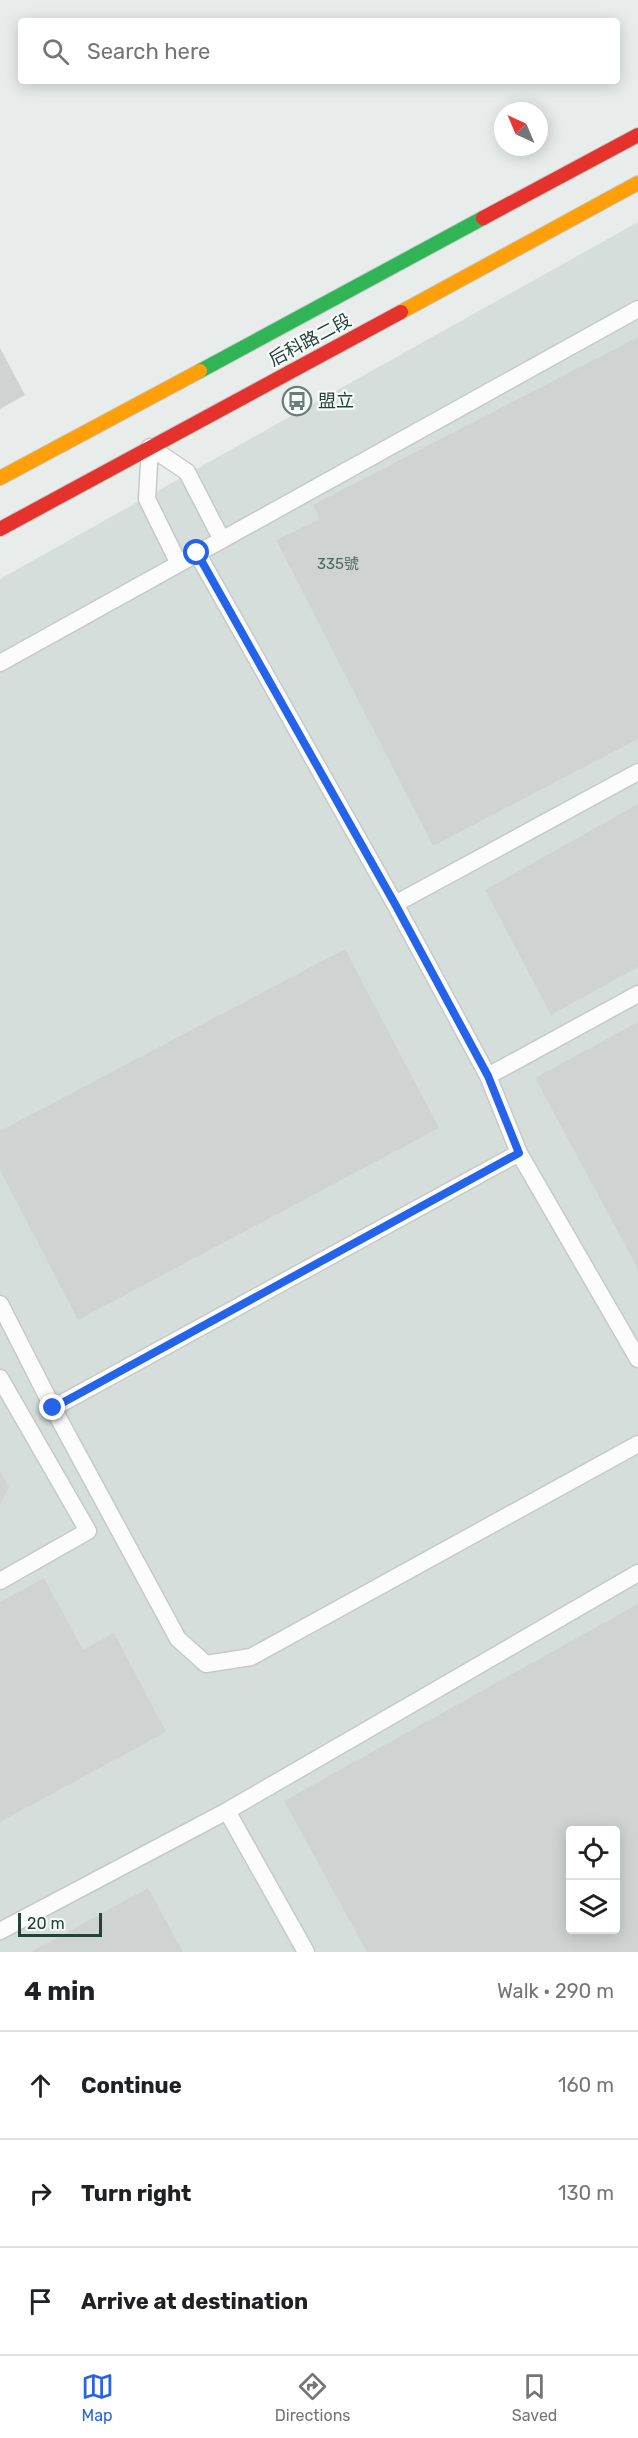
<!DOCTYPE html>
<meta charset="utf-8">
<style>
:root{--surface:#fff;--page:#f2f2f2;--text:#202124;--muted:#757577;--line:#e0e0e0;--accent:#2563eb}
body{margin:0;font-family:Rubik,"Noto Sans TC",sans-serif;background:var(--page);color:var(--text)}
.controls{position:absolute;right:18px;bottom:18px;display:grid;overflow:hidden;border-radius:6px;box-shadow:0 3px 15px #0003}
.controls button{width:54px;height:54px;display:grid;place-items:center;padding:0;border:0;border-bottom:2px solid var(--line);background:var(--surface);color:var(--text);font:30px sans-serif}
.compass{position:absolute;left:494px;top:102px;width:54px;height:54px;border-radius:50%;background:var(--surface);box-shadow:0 3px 15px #0003;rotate:316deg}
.scale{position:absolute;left:18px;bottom:15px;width:84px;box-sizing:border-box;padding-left:6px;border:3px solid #24423a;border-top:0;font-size:16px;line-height:21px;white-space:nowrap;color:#24423a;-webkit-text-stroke:4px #f7fbf9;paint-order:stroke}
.stop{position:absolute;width:18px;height:18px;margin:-14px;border:4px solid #2563eb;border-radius:50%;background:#fff}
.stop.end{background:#2563eb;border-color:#fff;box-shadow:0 2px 6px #0008}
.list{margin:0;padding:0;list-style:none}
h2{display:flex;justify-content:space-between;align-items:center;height:78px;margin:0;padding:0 24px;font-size:26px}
h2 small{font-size:20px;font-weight:400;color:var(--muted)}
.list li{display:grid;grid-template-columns:39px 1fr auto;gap:18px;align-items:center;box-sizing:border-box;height:108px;padding:0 24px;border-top:2px solid var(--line)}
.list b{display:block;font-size:22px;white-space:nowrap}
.list em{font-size:20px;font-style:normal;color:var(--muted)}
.icon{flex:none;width:33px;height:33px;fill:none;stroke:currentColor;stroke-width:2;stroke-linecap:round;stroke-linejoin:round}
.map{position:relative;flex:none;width:638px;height:1952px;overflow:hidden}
.search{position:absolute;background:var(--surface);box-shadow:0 3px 15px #0003;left:18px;right:18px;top:18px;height:66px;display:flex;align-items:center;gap:15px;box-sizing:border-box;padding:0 21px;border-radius:6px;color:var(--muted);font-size:22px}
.sheet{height:402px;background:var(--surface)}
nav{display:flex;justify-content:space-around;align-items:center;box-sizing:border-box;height:84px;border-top:2px solid var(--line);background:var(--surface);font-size:16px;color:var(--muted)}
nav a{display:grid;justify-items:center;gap:3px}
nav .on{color:var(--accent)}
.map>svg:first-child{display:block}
.built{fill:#d6dedb;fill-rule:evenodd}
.building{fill:#cfd4d2;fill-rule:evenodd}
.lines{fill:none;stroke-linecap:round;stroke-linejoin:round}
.lane-casing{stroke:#c5cac8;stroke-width:19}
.fast-casing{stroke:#c3cbc8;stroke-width:16}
.slow-casing{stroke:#c3cbc8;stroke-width:16}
.jam-casing{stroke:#c3cbc8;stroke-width:16}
.lane{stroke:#fcfcfc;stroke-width:16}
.fast{stroke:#30b455;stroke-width:14}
.slow{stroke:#ff9f0a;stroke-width:14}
.jam{stroke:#e5322d;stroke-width:14}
.route{stroke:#2563eb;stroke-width:8}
.labels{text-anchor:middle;stroke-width:4.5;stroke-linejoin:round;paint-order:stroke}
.number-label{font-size:15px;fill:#506761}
.street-label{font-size:18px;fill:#24423a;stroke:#f7fbf9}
.poi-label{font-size:18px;fill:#24423a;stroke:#f7fbf9;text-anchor:start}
</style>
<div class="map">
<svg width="638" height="1952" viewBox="0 0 638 1952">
<rect width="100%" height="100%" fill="#e8edeb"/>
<path class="built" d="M638,222V1952H0V579ZM570,1830H616V1930H570Z"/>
<path class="building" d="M638,337V739L433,846L276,540L320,519L313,505Z
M0,348L25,395L0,409Z
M638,804V967L551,1015L485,890Z
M345,949L439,1128L78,1320L0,1170V1131Z
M638,1022V1269L535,1078Z
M0,1471L9,1487L0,1504Z
M44,1578L83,1650L114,1633L166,1732L0,1822V1602Z
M638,1604V1952H367L284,1801ZM570,1830H616V1930H570Z
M148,1888L183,1952H31Z"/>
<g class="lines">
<g class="lane-casing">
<path id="lane" d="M150,447L147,499L178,562
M150,447L187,472L222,540
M197,553L395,904L488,1076L519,1153L638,1359
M0,663L638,309
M395,904L638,772
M488,1076L638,994
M0,1304L53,1408L178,1639L206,1664L251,1657L638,1444
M0,1378L88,1531L0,1581
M53,1408L519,1153
M227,1811L306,1952
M0,1931L227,1811L638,1573"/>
</g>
<g class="fast-casing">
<path id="fast" d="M200,371L483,218"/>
</g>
<g class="slow-casing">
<path id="slow" d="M401,312L638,183
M0,478L200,371"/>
</g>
<g class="jam-casing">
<path id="jam" d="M483,218L638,135
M0,529L401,312"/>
</g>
<use href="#lane" class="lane"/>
<use href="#fast" class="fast"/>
<use href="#slow" class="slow"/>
<use href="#jam" class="jam"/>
</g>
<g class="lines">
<path class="route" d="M53,1408L519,1153L488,1076L395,904L197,553"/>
</g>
<defs>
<g id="bus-ring" transform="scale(1.5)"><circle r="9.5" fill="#f7fbf9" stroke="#697e78" stroke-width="1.5"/><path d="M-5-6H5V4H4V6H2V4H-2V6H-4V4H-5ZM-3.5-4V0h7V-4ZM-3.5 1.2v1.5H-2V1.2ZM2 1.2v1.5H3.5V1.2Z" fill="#697e78"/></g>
</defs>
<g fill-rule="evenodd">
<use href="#bus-ring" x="297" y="401"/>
</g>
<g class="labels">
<g class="number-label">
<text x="338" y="569">335號</text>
</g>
<g class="street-label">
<text transform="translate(310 340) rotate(-28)" y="6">后科路二段</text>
</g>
<g class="poi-label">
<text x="318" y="407">盟立</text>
</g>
</g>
</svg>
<div class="controls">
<button><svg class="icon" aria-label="locate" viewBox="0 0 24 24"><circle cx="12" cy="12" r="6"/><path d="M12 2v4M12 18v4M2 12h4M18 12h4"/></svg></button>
<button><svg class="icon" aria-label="layers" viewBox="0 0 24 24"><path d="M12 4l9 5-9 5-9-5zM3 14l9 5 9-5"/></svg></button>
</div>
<svg class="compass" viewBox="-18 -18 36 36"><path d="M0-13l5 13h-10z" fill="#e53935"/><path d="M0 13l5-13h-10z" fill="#757577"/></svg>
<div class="scale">20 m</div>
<div class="stop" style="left:197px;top:553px"></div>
<div class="stop end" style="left:53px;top:1408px"></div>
<div class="search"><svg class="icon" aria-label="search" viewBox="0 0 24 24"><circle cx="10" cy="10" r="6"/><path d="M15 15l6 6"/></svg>Search here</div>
</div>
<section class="sheet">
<h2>4 min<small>Walk · 290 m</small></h2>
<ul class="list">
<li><svg class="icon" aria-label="ahead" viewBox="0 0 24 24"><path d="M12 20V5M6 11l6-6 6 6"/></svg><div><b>Continue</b></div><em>160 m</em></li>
<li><svg class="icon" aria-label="right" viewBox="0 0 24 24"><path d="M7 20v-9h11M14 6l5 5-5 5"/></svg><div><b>Turn right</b></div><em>130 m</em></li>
<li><svg class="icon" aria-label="arrive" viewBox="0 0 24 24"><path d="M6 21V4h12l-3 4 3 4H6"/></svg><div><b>Arrive at destination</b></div></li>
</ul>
</section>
<nav>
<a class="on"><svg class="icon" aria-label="map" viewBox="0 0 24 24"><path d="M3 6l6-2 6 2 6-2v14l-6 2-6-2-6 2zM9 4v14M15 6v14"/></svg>Map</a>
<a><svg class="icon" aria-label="directions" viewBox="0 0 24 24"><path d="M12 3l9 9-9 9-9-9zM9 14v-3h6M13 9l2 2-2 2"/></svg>Directions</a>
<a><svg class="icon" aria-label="saved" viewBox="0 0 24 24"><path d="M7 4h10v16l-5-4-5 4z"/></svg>Saved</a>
</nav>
